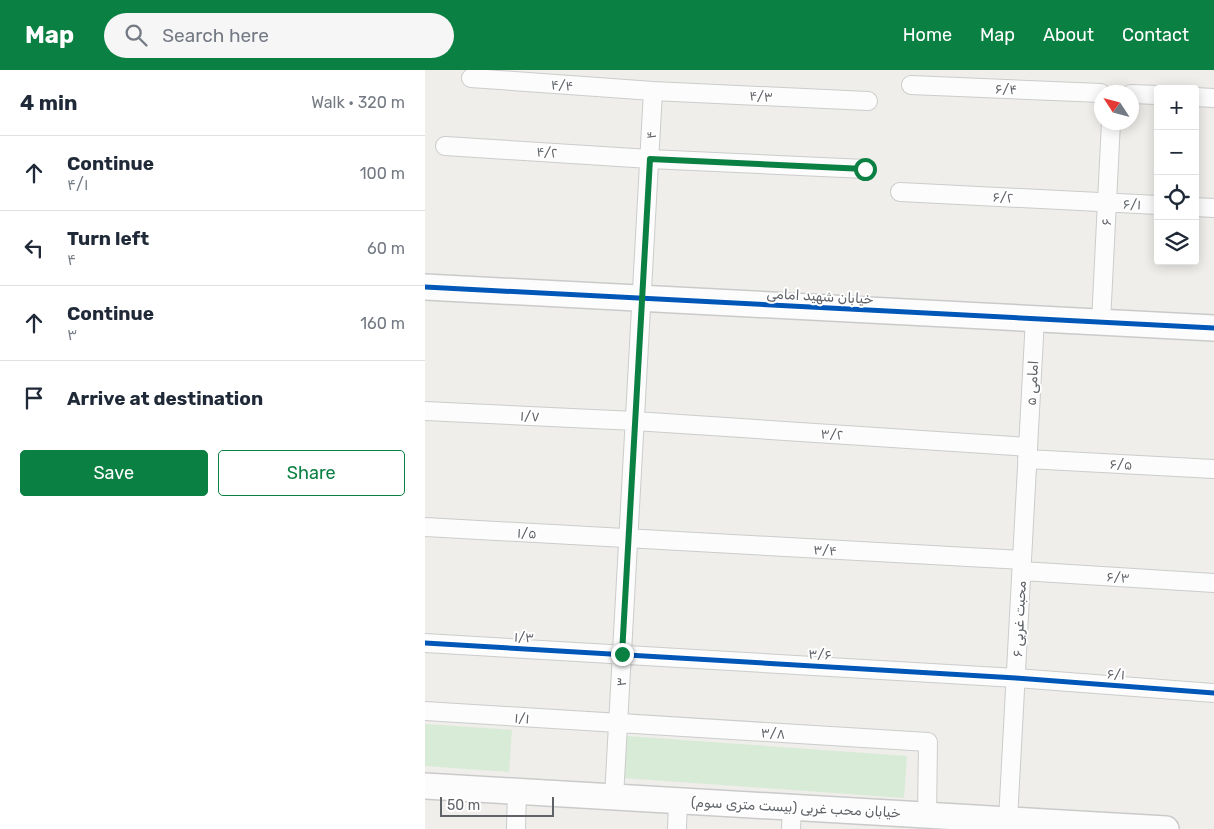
<!DOCTYPE html>
<meta charset="utf-8">
<style>
:root{--surface:#fff;--page:#f6f6f7;--text:#1f2937;--muted:#747a83;--line:#e0e1e3;--accent:#0b8043}
body{margin:0;font-family:Rubik,"Noto Sans Arabic",sans-serif;background:var(--page);color:var(--text)}
.controls{position:absolute;right:15px;top:15px;display:grid;overflow:hidden;border-radius:5px;box-shadow:0 2px 12px #0003}
.controls button{width:45px;height:45px;display:grid;place-items:center;padding:0;border:0;border-bottom:1px solid var(--line);background:var(--surface);color:var(--text);font:25px sans-serif}
.compass{position:absolute;left:669px;top:15px;width:45px;height:45px;border-radius:50%;background:var(--surface);box-shadow:0 2px 12px #0003;rotate:306deg}
.scale{position:absolute;left:15px;bottom:12px;width:114px;box-sizing:border-box;padding-left:5px;border:2px solid #5f6368;border-top:0;font-size:14px;line-height:18px;white-space:nowrap;color:#5f6368;-webkit-text-stroke:4px #fff;paint-order:stroke}
.stop{position:absolute;width:15px;height:15px;margin:-11px;border:4px solid #0b8043;border-radius:50%;background:#fff}
.stop.end{background:#0b8043;border-color:#fff;box-shadow:0 1px 5px #0008}
.list{margin:0;padding:0;list-style:none}
h2{display:flex;justify-content:space-between;align-items:center;height:65px;margin:0;padding:0 20px;font-size:21px}
h2 small{font-size:16px;font-weight:400;color:var(--muted)}
.list li{display:grid;grid-template-columns:32px 1fr auto;gap:15px;align-items:center;box-sizing:border-box;height:75px;padding:0 20px;border-top:1px solid var(--line)}
.list b{display:block;font-size:19px;white-space:nowrap}
.list p{margin:0;font-size:16px;white-space:nowrap;color:var(--muted)}
.list em{font-size:16px;font-style:normal;color:var(--muted)}
.actions{display:flex;gap:10px;padding:15px 20px}
.actions a{flex:1;padding:11px 0;border:1px solid var(--accent);border-radius:5px;text-align:center;font-size:18px;color:var(--accent)}
.actions .main{background:var(--accent);color:#fff}
.icon{flex:none;width:28px;height:28px;fill:none;stroke:currentColor;stroke-width:2;stroke-linecap:round;stroke-linejoin:round}
.map{position:relative;flex:none;width:789px;height:759px;overflow:hidden}
header{display:flex;align-items:center;gap:30px;box-sizing:border-box;height:70px;padding:0 25px;background:var(--accent);color:#fff}
header strong{font-size:24px}
nav{display:flex;gap:28px;margin-inline-start:auto;font-size:18px}
.search{width:350px;height:45px;background:var(--page);display:flex;align-items:center;gap:12px;box-sizing:border-box;padding:0 18px;border-radius:28px;color:var(--muted);font-size:19px}
main{display:flex}
aside{flex:1;background:var(--surface)}
.map>svg:first-child{display:block}
.green{fill:#d8ebd6}
.lines{fill:none;stroke-linecap:round;stroke-linejoin:round}
.street-casing{stroke:#cbcccc;stroke-width:20}
.secondary-casing{stroke:#cacacb;stroke-width:28}
.street{stroke:#fdfcfc;stroke-width:18}
.secondary{stroke:#fdfcfc;stroke-width:25}
.cycleway-casing{stroke:#fff;stroke-width:8}
.cycleway{stroke:#0057b8;stroke-width:5}
.route{stroke:#0b8043;stroke-width:6}
.labels{text-anchor:middle;stroke-width:4;stroke-linejoin:round;paint-order:stroke}
.street-label{font-size:14px;fill:#5f6368;stroke:#fff}
</style>
<header>
<strong>Map</strong>
<div class="search"><svg class="icon" aria-label="search" viewBox="0 0 24 24"><circle cx="10" cy="10" r="6"/><path d="M15 15l6 6"/></svg>Search here</div>
<nav><a>Home</a><a>Map</a><a>About</a><a>Contact</a></nav>
</header>
<main>
<aside>
<h2>4 min<small>Walk · 320 m</small></h2>
<ul class="list">
<li><svg class="icon" aria-label="ahead" viewBox="0 0 24 24"><path d="M12 20V5M6 11l6-6 6 6"/></svg><div><b>Continue</b><p>۴/۱</p></div><em>100 m</em></li>
<li><svg class="icon" aria-label="left" viewBox="0 0 24 24"><path d="M17 20v-9H6M10 6l-5 5 5 5"/></svg><div><b>Turn left</b><p>۴</p></div><em>60 m</em></li>
<li><svg class="icon" aria-label="ahead" viewBox="0 0 24 24"><path d="M12 20V5M6 11l6-6 6 6"/></svg><div><b>Continue</b><p>۳</p></div><em>160 m</em></li>
<li><svg class="icon" aria-label="arrive" viewBox="0 0 24 24"><path d="M6 21V4h12l-3 4 3 4H6"/></svg><div><b>Arrive at destination</b></div></li>
</ul>
<div class="actions"><a class="main">Save</a><a>Share</a></div>
</aside>
<div class="map">
<svg width="789" height="759" viewBox="0 0 789 759">
<rect width="100%" height="100%" fill="#efeeea"/>
<path class="green" d="M0,654L87,660L84,702L0,696Z
M202,666L482,686L479,728L199,708Z"/>
<g class="lines">
<g class="street-casing">
<path id="street" d="M46,8L228,21L443,31
M486,15L676,23
M706,24L733,25
M770,27L789,28
M20,76L225,89L440,99
M475,122L733,135
M770,137L789,138
M676,252L686,52
M0,341L210,351L603,377
M602,389L789,399
M0,457L597,490
M597,501L789,513
M0,573L591,608L789,623
M0,641L503,672L502,745
M189,727L228,21
M583,750L610,248
M91,759L92,721
M252,759L253,730
M366,759L367,737"/>
</g>
<g class="secondary-casing">
<path id="secondary" d="M0,217L789,258
M0,716L741,759"/>
</g>
<use href="#street" class="street"/>
<use href="#secondary" class="secondary"/>
<g class="cycleway-casing">
<path id="cycleway" d="M0,217L789,258
M0,573L591,608L789,623"/>
</g>
<use href="#cycleway" class="cycleway"/>
</g>
<g class="lines">
<path class="route" d="M197,584L225,89L440,99"/>
</g>
<g class="labels">
<g class="street-label">
<text transform="translate(137 15) rotate(4)" y="5">۴/۴</text>
<text transform="translate(581 19) rotate(2)" y="5">۶/۴</text>
<text transform="translate(336 26) rotate(3)" y="5">۴/۳</text>
<text transform="translate(226 65) rotate(-87)" y="5">۴</text>
<text transform="translate(122 82) rotate(4)" y="5">۴/۲</text>
<text transform="translate(578 127) rotate(3)" y="5">۶/۲</text>
<text transform="translate(707 134) rotate(3)" y="5">۶/۱</text>
<text transform="translate(681 152) rotate(-87)" y="5">۶</text>
<text transform="translate(395 226) rotate(3)" y="5">خیابان شهید امامی</text>
<text transform="translate(607 313) rotate(-87)" y="5">امامی ۵</text>
<text transform="translate(105 346) rotate(3)" y="5">۱/۷</text>
<text transform="translate(407 364) rotate(4)" y="5">۳/۲</text>
<text transform="translate(696 394) rotate(3)" y="5">۶/۵</text>
<text transform="translate(102 463) rotate(3)" y="5">۱/۵</text>
<text transform="translate(400 480) rotate(3)" y="5">۳/۴</text>
<text transform="translate(693 507) rotate(4)" y="5">۶/۳</text>
<text transform="translate(594 549) rotate(-87)" y="5">محبت غربی ۶</text>
<text transform="translate(99 567) rotate(3)" y="5">۱/۳</text>
<text transform="translate(395 584) rotate(3)" y="5">۳/۶</text>
<text transform="translate(691 604) rotate(4)" y="5">۶/۱</text>
<text transform="translate(196 612) rotate(-87)" y="5">۳</text>
<text transform="translate(97 648) rotate(4)" y="5">۱/۱</text>
<text transform="translate(348 663) rotate(3)" y="5">۳/۸</text>
<text transform="translate(371 737) rotate(3)" y="5">خیابان محب غربی (بیست متری سوم)</text>
</g>
</g>
</svg>
<div class="controls">
<button>+</button>
<button>−</button>
<button><svg class="icon" aria-label="locate" viewBox="0 0 24 24"><circle cx="12" cy="12" r="6"/><path d="M12 2v4M12 18v4M2 12h4M18 12h4"/></svg></button>
<button><svg class="icon" aria-label="layers" viewBox="0 0 24 24"><path d="M12 4l9 5-9 5-9-5zM3 14l9 5 9-5"/></svg></button>
</div>
<svg class="compass" viewBox="-18 -18 36 36"><path d="M0-13l5 13h-10z" fill="#e53935"/><path d="M0 13l5-13h-10z" fill="#747a83"/></svg>
<div class="scale">50 m</div>
<div class="stop" style="left:440px;top:99px"></div>
<div class="stop end" style="left:197px;top:584px"></div>
</div>
</main>
